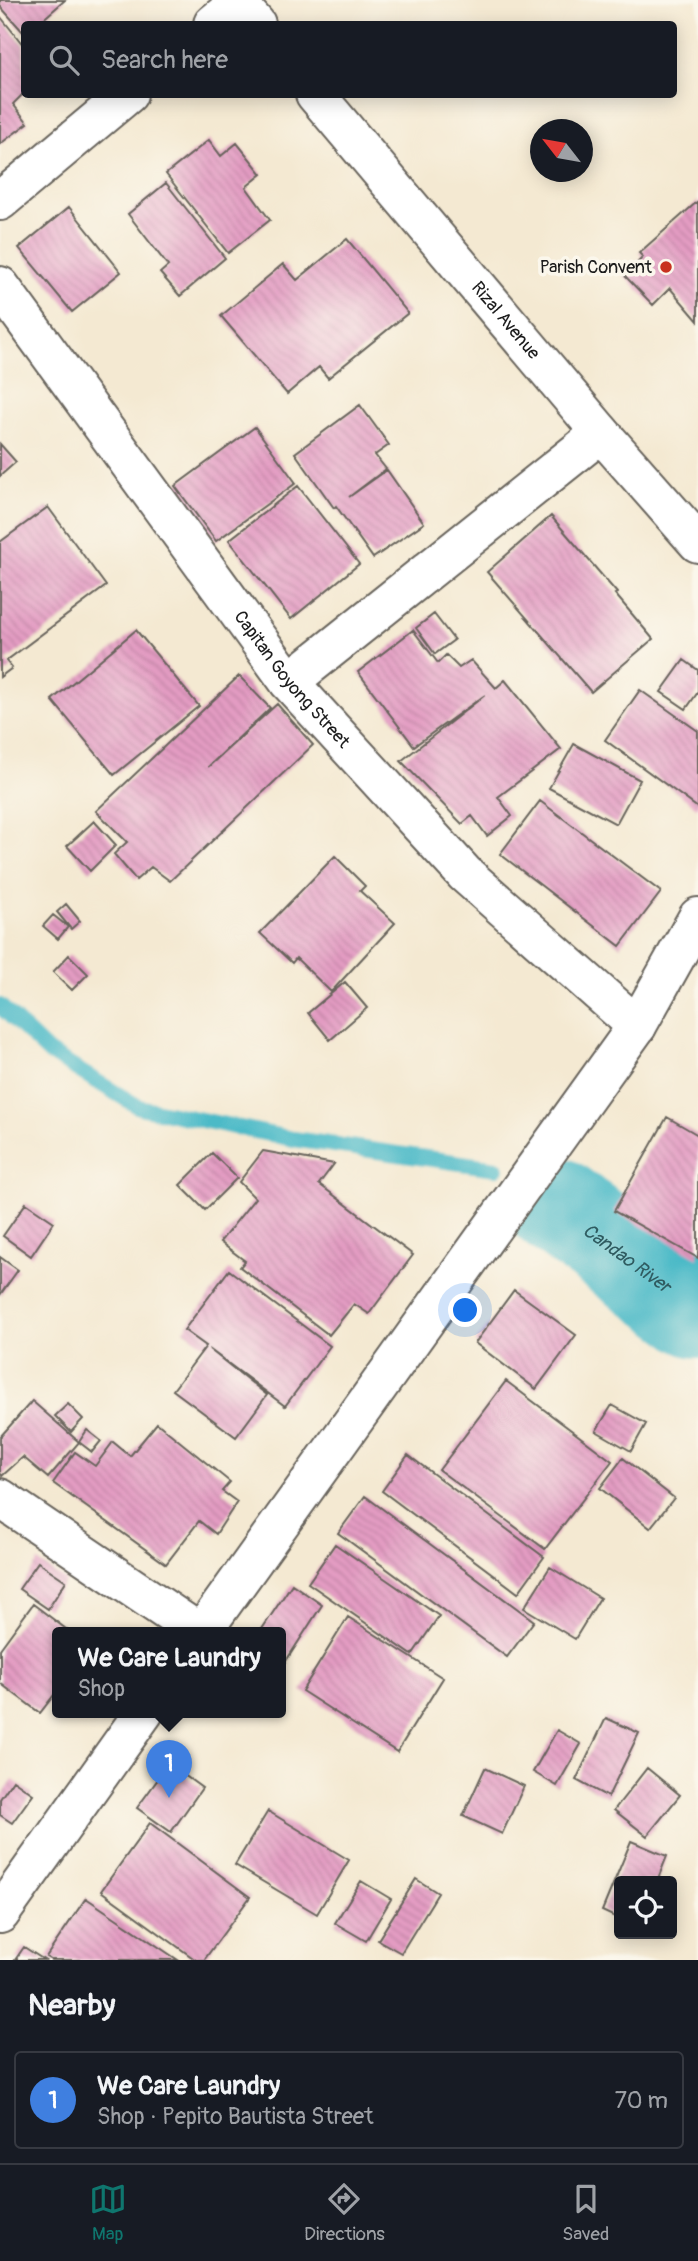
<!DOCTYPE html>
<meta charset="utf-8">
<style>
:root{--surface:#171b24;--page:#20242c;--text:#f1f3f6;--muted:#9ea1a6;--line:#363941;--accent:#0f766e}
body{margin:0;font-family:Pangolin,sans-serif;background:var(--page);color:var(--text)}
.controls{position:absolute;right:21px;bottom:21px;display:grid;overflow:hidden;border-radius:7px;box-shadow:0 4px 18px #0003}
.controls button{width:63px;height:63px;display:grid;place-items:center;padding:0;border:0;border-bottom:2px solid var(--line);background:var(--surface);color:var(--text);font:35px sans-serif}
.compass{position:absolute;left:530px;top:119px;width:63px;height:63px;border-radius:50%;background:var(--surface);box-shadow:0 4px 18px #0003;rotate:301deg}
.you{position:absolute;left:466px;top:1311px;width:24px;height:24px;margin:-18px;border:5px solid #fff;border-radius:50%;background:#1a73e8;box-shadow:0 0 0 10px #1a73e833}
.badge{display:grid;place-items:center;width:46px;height:46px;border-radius:50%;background:var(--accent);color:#fff;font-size:23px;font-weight:700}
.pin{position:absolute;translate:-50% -58px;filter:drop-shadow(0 2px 4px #0008)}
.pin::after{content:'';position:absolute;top:37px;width:24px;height:21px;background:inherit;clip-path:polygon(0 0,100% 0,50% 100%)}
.popup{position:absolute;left:52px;top:1627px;width:234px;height:91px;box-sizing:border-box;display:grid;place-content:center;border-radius:7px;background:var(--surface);filter:drop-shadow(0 2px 5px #0005);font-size:23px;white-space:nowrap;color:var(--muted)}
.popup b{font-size:26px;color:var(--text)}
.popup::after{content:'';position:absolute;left:50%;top:100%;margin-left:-14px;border:14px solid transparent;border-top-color:var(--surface)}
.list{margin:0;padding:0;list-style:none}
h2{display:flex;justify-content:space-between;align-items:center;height:91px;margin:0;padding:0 28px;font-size:30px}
h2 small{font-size:23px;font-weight:400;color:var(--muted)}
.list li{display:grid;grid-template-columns:46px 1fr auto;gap:21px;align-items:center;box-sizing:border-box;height:98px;margin:0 14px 14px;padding:0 14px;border:2px solid var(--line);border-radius:7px}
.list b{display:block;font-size:26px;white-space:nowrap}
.list p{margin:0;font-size:23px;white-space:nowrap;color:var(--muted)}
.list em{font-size:23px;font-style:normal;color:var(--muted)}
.icon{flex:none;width:38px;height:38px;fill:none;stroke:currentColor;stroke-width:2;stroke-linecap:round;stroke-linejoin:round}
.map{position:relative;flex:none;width:698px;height:1960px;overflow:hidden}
.search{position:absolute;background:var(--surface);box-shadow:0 4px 18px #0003;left:21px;right:21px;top:21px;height:77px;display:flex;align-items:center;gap:18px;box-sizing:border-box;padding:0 24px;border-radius:7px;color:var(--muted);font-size:26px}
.sheet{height:203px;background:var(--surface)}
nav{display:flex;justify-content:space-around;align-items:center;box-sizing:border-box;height:98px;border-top:2px solid var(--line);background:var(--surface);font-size:19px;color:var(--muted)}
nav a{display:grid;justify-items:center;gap:4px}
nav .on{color:var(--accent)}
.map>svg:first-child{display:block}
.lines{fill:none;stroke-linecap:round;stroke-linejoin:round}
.stream{stroke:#4cbac7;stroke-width:16}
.river{stroke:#4cbac7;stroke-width:98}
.building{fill:url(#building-back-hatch)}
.minor-casing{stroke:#68645c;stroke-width:42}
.tertiary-casing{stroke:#68645c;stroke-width:42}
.minor{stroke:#fff;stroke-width:38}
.tertiary{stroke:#fff;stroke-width:38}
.poi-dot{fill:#c8321e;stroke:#fbf7ec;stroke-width:2.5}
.labels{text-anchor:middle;stroke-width:7;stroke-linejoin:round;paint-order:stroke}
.poi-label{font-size:18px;fill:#1c1c1c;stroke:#fbf7ec;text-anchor:end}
.street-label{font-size:18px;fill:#1c1c1c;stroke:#fbf7ec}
.water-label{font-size:19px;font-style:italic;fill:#2f5b60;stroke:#fbf7ec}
</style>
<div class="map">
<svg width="698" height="1960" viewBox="0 0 698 1960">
<defs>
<pattern id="building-back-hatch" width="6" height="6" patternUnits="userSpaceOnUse" patternTransform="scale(1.75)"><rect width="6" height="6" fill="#e39bc2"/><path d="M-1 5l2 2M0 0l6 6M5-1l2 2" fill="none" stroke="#c285a6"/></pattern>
</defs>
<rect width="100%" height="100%" fill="#fbf7ec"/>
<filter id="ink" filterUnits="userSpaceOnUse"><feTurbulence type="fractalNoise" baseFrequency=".0143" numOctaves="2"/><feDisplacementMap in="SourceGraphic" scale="14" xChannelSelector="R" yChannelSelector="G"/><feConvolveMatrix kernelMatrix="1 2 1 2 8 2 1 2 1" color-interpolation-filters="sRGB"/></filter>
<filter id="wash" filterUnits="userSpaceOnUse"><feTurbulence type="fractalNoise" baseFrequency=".00686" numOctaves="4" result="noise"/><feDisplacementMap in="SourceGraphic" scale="28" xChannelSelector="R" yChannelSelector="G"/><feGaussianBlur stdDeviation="1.57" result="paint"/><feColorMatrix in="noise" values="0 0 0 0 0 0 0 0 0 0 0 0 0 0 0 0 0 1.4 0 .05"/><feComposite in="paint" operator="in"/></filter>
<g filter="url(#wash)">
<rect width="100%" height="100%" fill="#f4e9d2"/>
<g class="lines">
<path class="stream" d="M0,1006L48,1052L139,1107L293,1139L496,1168"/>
<path class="river" id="s1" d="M556,1206L698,1309"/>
</g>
<g id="blocks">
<path class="building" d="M0,0H65L39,23L40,24H24V33L0,6Z
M0,16L24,46V93L13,104L28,123L0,144Z
M209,140L221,156L237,143L262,174L246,187L270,220L228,253L166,174Z
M166,183L225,258L180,296L160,273L168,266L128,214Z
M698,201V321L670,288L653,305L625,276L643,257L639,253Z
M69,207L121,272L72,312L19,248Z
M347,239L408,313L328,378L319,367L287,394L221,316L283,264L297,280Z
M360,405L389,445L375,455L386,469L349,497L387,470L424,523L373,558L336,506L334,508L295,453Z
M255,427L296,483L216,541L175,486Z
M0,444L16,462L0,476Z
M298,486L359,564L291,619L229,540Z
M48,507L106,586L6,661L12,668L0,677V542Z
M551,516L617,593L615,594L653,639L591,692L487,572Z
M434,614L454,640L435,654L416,628Z
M136,630L199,706L114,775L52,700Z
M413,630L438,663L446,655L459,668L471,660L496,688L505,680L561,749L498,797L512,816L487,836L472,816L462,824L401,761L485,695L414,746L358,672Z
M684,660L698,670V692L686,709L661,692Z
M239,676L270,708L208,767L277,704L313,745L170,881L151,867L136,880L114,854L127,842L96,811Z
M640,690L698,731V808L605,740Z
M574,744L640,780L616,824L549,788Z
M540,801L661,892L620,946L500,854Z
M94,821L116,845L90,871L67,846Z
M335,856L365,886L360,891L395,923L331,992L296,958L292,963L260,933Z
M66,904L80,921L71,929L57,912Z
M53,915L68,927L58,939L43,926Z
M69,955L88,974L72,990L53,972Z
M345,982L367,1008L330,1040L308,1013Z
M667,1117L698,1135V1258L614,1211Z
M263,1151L334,1164L319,1184L413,1255L369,1314L354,1304L329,1335L240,1267L245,1261L220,1242L255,1198L239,1182Z
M212,1153L237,1178L205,1210L180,1185Z
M26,1203L54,1222L31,1256L3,1236Z
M0,1257L18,1270L0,1295Z
M229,1270L330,1346L285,1406L209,1349L267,1395L236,1437L173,1390L206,1346L184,1330Z
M514,1290L576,1335L536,1389L475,1343Z
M506,1381L612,1461L545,1549L439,1470Z
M32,1401L79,1442L87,1430L101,1441L92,1452L79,1442L48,1478L23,1457L2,1476L0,1473V1437Z
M68,1404L83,1419L71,1432L55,1416Z
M612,1405L646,1424L631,1451L596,1431Z
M157,1423L230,1482L222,1491L237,1502L216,1534L199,1521L166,1564L53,1483L75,1452L95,1466L113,1442L130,1456Z
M408,1455L544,1557L518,1593L382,1491Z
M623,1458L674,1498L650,1528L600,1488Z
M365,1496L534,1621L507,1657L338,1533Z
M335,1544L439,1616L412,1655L308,1583Z
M38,1562L66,1581L48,1609L19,1589Z
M550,1567L600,1598L575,1639L524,1608Z
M292,1584L322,1605L284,1664L281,1662V1632H260Z
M33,1604L70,1632H57V1691L40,1713L0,1683V1649Z
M348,1617L443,1678L397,1752L302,1691Z
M606,1718L639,1733L608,1797L576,1780Z
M557,1730L581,1744L557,1786L533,1772Z
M169,1764L202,1788L171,1832L137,1808Z
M485,1768L524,1786L502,1834L463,1816Z
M647,1768L680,1795L647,1836L614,1810Z
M13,1780L33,1794L12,1823L0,1815V1799Z
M268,1811L349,1860L317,1914L235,1865Z
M150,1823L250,1897L204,1960H196L101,1891Z
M631,1841L667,1856L657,1881H619V1919L602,1911Z
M416,1879L438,1893L401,1953L378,1940Z
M361,1881L391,1899L366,1941L335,1923Z
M86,1898L178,1960H51L46,1957Z
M24,1947L44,1960H15Z"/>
</g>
</g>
<g filter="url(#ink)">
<use href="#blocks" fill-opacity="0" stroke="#68645c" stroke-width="2"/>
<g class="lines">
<g class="minor-casing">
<g id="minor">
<path d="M213,24L242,0"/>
<path d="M0,201L128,94"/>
<path id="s2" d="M0,286L289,682L465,874L637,1026"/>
<path d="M289,682L601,433"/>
<path d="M0,1498L198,1632"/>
</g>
</g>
<g class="tertiary-casing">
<g id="tertiary">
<path d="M235,0L256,24"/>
<path id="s3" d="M315,94L601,433L698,543"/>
<path d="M202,1632L637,1026L698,917"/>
<path d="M0,1914L144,1712"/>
</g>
</g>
<use href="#minor" class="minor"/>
<use href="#tertiary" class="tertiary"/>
</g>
</g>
<circle class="poi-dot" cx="666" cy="267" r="7"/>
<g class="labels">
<g class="poi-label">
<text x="652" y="273">Parish Convent</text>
</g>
<g class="street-label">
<text dy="6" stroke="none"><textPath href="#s3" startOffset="296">Rizal Avenue</textPath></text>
<text dy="6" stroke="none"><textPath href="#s2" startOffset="490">Capitan Goyong Street</textPath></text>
</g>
<g class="water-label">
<text dy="7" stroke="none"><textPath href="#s1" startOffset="88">Candao River</textPath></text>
</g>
</g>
</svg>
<div class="controls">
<button><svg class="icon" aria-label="locate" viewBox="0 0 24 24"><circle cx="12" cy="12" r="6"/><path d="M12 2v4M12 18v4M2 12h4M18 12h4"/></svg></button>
</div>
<svg class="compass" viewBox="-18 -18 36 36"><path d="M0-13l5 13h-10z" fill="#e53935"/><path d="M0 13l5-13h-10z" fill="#9ea1a6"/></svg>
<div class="you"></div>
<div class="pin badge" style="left:169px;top:1798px;background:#3f7fe0">1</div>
<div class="popup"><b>We Care Laundry</b>Shop</div>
<div class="search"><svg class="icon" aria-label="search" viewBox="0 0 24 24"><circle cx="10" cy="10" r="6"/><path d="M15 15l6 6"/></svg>Search here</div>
</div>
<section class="sheet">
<h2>Nearby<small></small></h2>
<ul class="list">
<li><span class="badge" style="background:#3f7fe0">1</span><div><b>We Care Laundry</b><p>Shop · Pepito Bautista Street</p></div><em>70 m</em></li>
</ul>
</section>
<nav>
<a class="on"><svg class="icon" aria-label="map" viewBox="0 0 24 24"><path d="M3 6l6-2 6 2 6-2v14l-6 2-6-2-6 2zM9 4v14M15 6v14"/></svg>Map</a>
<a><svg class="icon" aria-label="directions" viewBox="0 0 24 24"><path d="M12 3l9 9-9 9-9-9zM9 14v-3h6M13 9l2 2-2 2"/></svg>Directions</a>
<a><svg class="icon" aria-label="saved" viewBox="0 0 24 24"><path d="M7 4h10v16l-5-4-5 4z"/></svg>Saved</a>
</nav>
